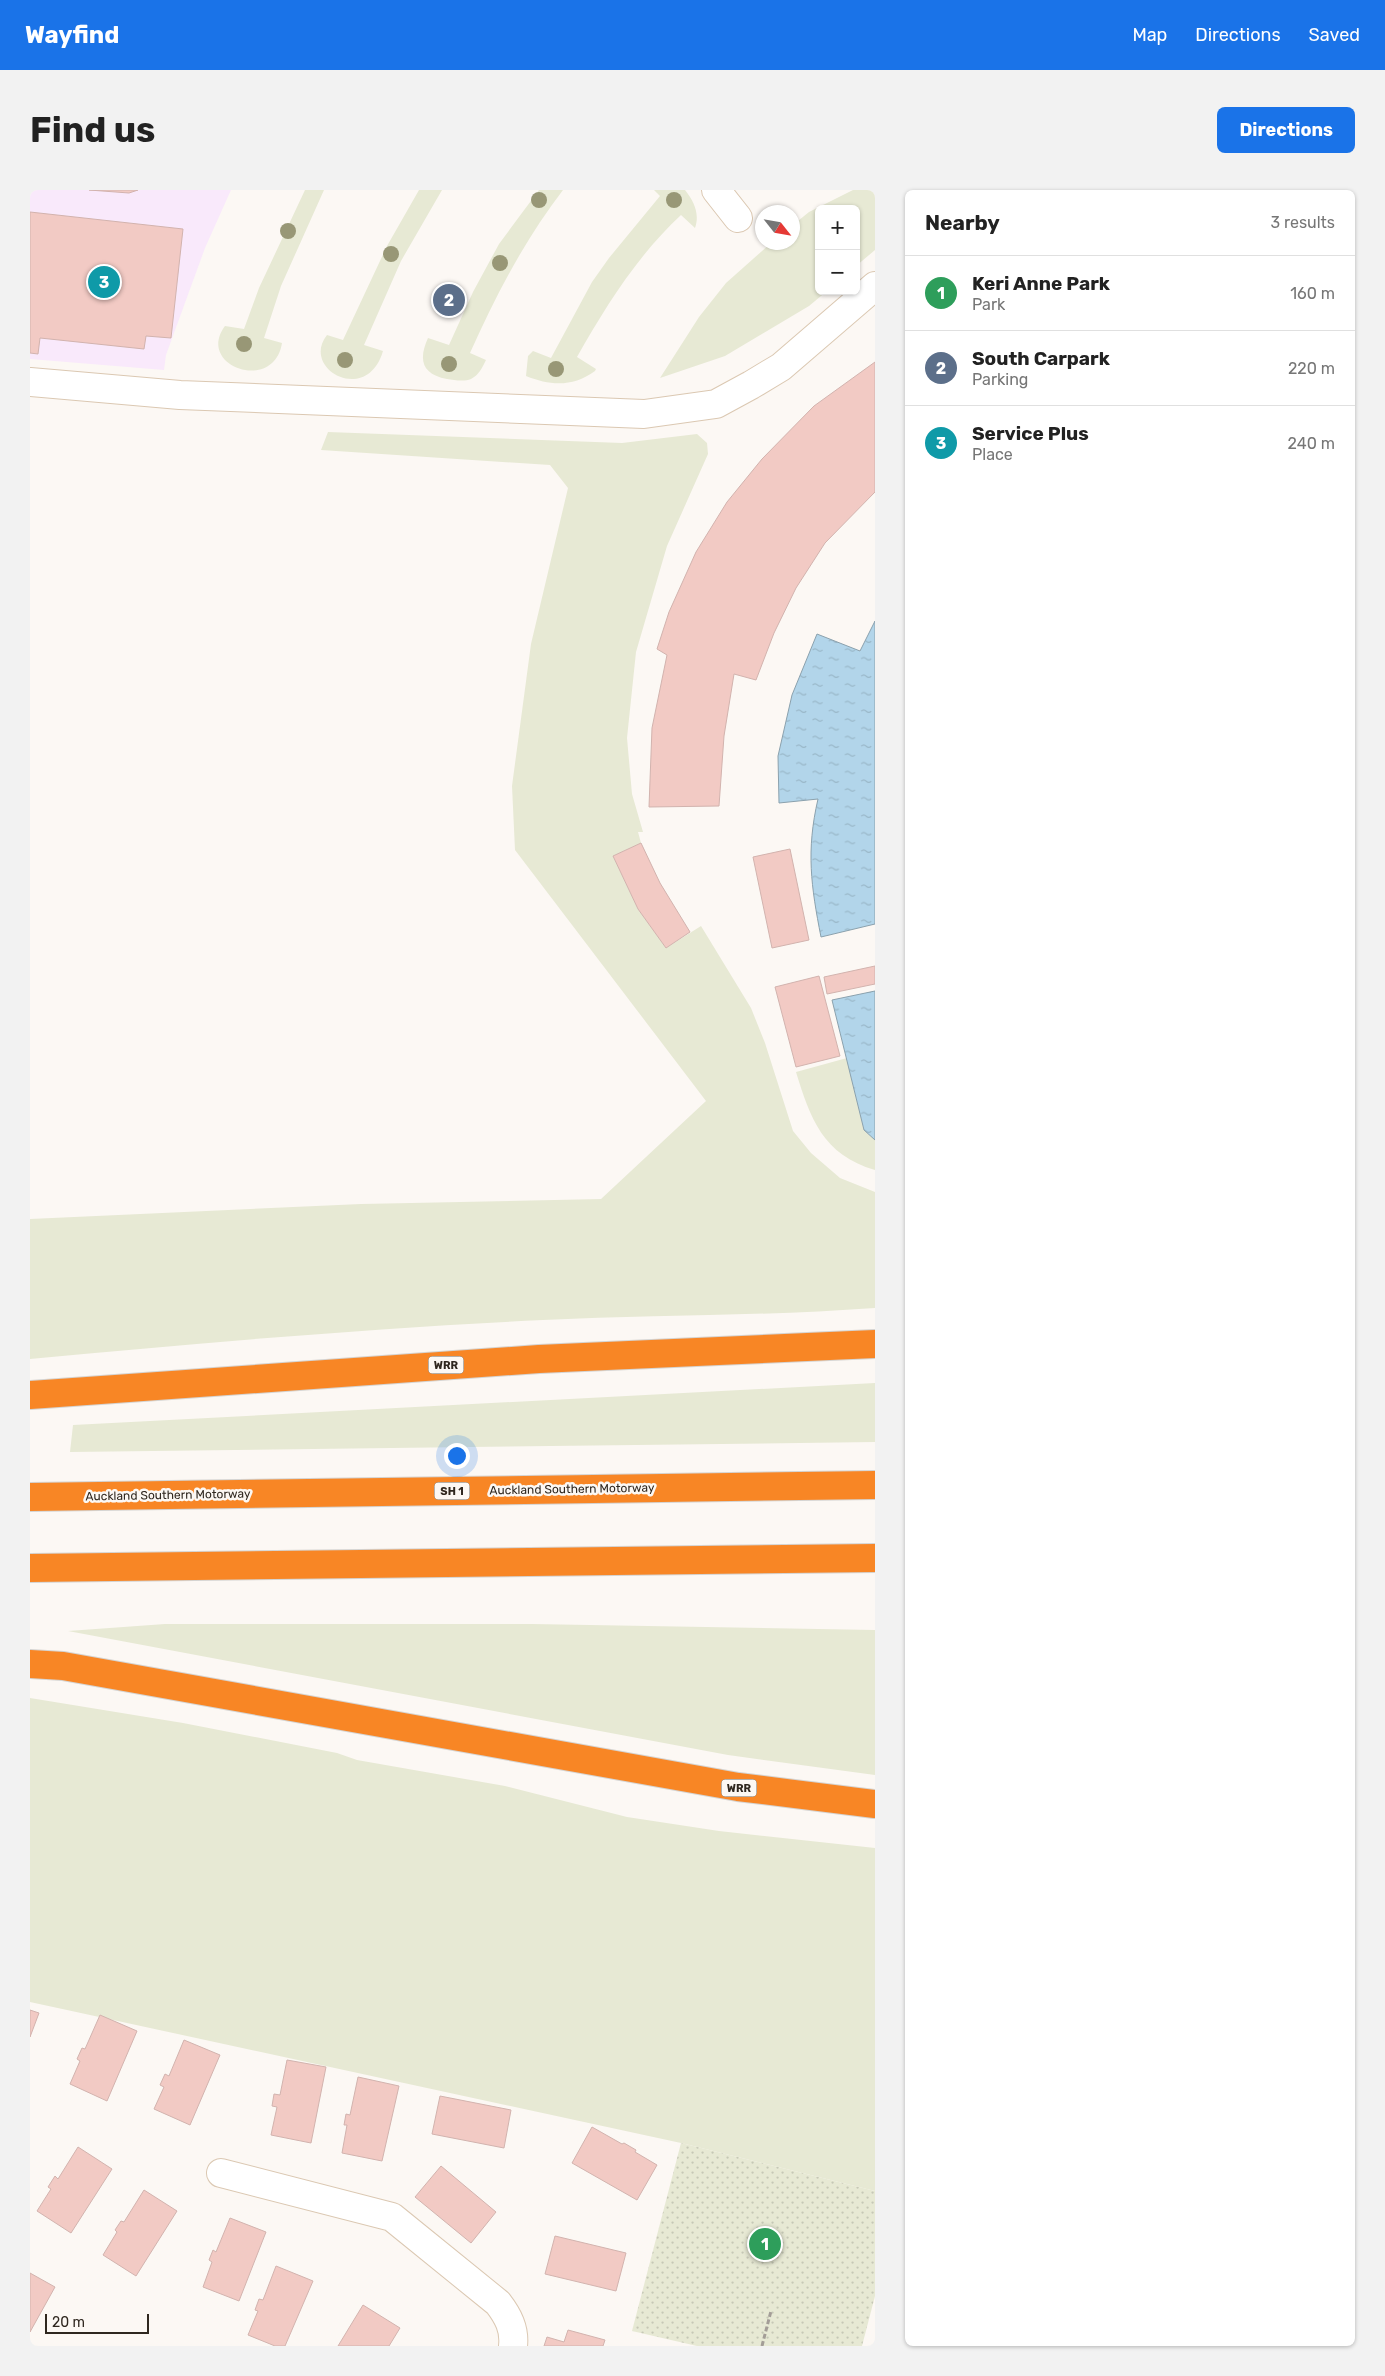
<!DOCTYPE html>
<meta charset="utf-8">
<style>
:root{--surface:#fff;--page:#f2f2f2;--text:#222;--muted:#767676;--line:#e0e0e0;--accent:#1a73e8}
body{margin:0;font-family:Rubik,sans-serif;background:var(--page);color:var(--text)}
.controls{position:absolute;right:15px;top:15px;display:grid;overflow:hidden;border-radius:8px;box-shadow:0 1px 4px #0004}
.controls button{width:45px;height:45px;display:grid;place-items:center;padding:0;border:0;border-bottom:1px solid var(--line);background:var(--surface);color:var(--text);font:25px sans-serif}
.compass{position:absolute;left:725px;top:15px;width:45px;height:45px;border-radius:50%;background:var(--surface);box-shadow:0 1px 4px #0004;rotate:121deg}
.scale{position:absolute;left:15px;bottom:12px;width:104px;box-sizing:border-box;padding-left:5px;border:2px solid #2f271f;border-top:0;font-size:14px;line-height:18px;white-space:nowrap;color:#2f271f;-webkit-text-stroke:4px #fcf8f4;paint-order:stroke}
.you{position:absolute;left:426px;top:1265px;width:18px;height:18px;margin:-12px;border:4px solid #fff;border-radius:50%;background:#1a73e8;box-shadow:0 0 0 8px #1a73e833}
.badge{display:grid;place-items:center;width:32px;height:32px;border-radius:50%;background:var(--accent);color:#fff;font-size:16px;font-weight:700}
.pin{position:absolute;translate:-50% -50%;border:2px solid #fff;box-shadow:0 1px 5px #0006}
.list{margin:0;padding:0;list-style:none}
h2{display:flex;justify-content:space-between;align-items:center;height:65px;margin:0;padding:0 20px;font-size:21px}
h2 small{font-size:16px;font-weight:400;color:var(--muted)}
.list li{display:grid;grid-template-columns:32px 1fr auto;gap:15px;align-items:center;box-sizing:border-box;height:75px;padding:0 20px;border-top:1px solid var(--line)}
.list b{display:block;font-size:19px;white-space:nowrap}
.list p{margin:0;font-size:16px;white-space:nowrap;color:var(--muted)}
.list em{font-size:16px;font-style:normal;color:var(--muted)}
.map{position:relative;flex:none;width:845px;height:2156px;overflow:hidden;border-radius:8px}
header{display:flex;align-items:center;gap:30px;box-sizing:border-box;height:70px;padding:0 25px;background:var(--accent);color:#fff}
header strong{font-size:24px}
nav{display:flex;gap:28px;margin-inline-start:auto;font-size:18px}
.intro{display:flex;align-items:center;justify-content:space-between;box-sizing:border-box;height:120px;padding:0 30px}
h1{margin:0;font-size:35px}
.button{padding:12px 22px;border-radius:8px;background:var(--accent);color:#fff;font-size:18px;font-weight:700}
main{display:flex;gap:30px;padding:0 30px}
aside{flex:1;background:var(--surface);border-radius:8px;box-shadow:0 1px 4px #0004}
.map>svg:first-child{display:block}
.commercial{fill:#f9e9fb}
.grass{fill:#e7e9d4}
.park{fill:url(#park-dots)}
.water{fill:url(#water-ripples);stroke:#8ba1ad}
.building{fill:#f2cac4;stroke:#d2b3ae}
.lines{fill:none;stroke-linecap:round;stroke-linejoin:round}
.minor-casing{stroke:#dbc8b2;stroke-width:30}
.highway-casing{stroke:#d5d4d2;stroke-width:30}
.path{stroke:#a39d97;stroke-width:3;stroke-dasharray:5 2.5;stroke-linecap:butt}
.minor{stroke:#fff;stroke-width:28}
.highway{stroke:#f88625;stroke-width:28}
.tree{fill:#989776}
.labels{text-anchor:middle;stroke-width:5;stroke-linejoin:round;paint-order:stroke}
.shield{fill:#fcf8f4;stroke:#6c665f;stroke-width:1}
.shield-label{font-size:11px;font-weight:bold;fill:#2f271f}
.street-label{font-size:12px;fill:#2f271f;stroke:#fcf8f4}
</style>
<header>
<strong>Wayfind</strong>
<nav><a>Map</a><a>Directions</a><a>Saved</a></nav>
</header>
<div class="intro"><h1>Find us</h1><a class="button">Directions</a></div>
<main>
<div class="map">
<svg width="845" height="2156" viewBox="0 0 845 2156">
<defs>
<pattern id="park-dots" width="8" height="8" patternUnits="userSpaceOnUse" patternTransform="scale(1.25)"><rect width="8" height="8" fill="#e7e9d4"/><path d="M2 2h.1M6 6h.1" fill="none" stroke="#c6c8b6" stroke-width="1.8" stroke-linecap="round"/></pattern>
<pattern id="water-ripples" width="26" height="14" patternUnits="userSpaceOnUse" patternTransform="scale(1.25)"><rect width="26" height="14" fill="#b2d5ea"/><path d="M2 4q2-2 4 0t4 0M15 11q2-2 4 0t4 0" fill="none" stroke="#99b7c8"/></pattern>
</defs>
<rect width="100%" height="100%" fill="#fcf8f4"/>
<path class="commercial" d="M0,0H201L175,58L136,165L134,180L0,169Z"/>
<path class="grass" d="M275,0H294L251,96L234,148L252,153C244,204 165,176 195,136L214,139L229,98Z
M389,0H412L371,71L334,155L353,161C337,216 270,179 297,145L313,150L357,56Z
M509,0H533C494,51 466,105 440,163L456,170C452,178 449,185 441,189C434,192 424,190 417,189C392,184 388,170 398,148L419,155L443,102L469,54Z
M624,0H655C664,11 670,24 665,38L651,25C607,66 576,116 547,167L566,179L565,181C543,197 521,196 496,186L498,166L503,161L521,168L562,92L579,68L630,6Z
M823,0H845V60L826,76V19H789V101H797L779,116L695,166L630,188L669,127L696,93L741,53L762,52L763,35L779,22Z
M298,242L592,253L667,244L677,253L678,264L637,356L606,462L597,548L602,604L613,642H608L611,653L583,666L608,719L636,758L671,736L721,818L735,853L763,941L781,963L810,988L845,1002V1118C735,1126 624,1125 513,1130C342,1138 171,1153 0,1169V1029L331,1014L571,1009L676,911L485,660L482,596L501,454L538,298L520,275L291,260Z
M817,868L834,940L845,950V980C793,965 780,928 766,882Z
M845,1193V1252L40,1262L43,1235Z
M135,1434H502L845,1440V1585L698,1565L38,1441Z
M0,1508L153,1533L307,1563L327,1570L475,1596L597,1627L689,1641L845,1658V2001L651,1953L0,1812Z"/>
<path class="park" d="M651,1953L845,2001V2106L832,2156H667L602,2141Z"/>
<path class="water" d="M845,431V734L791,747C781,696 776,661 788,609L749,613L748,566L762,505L787,444L830,461Z
M845,801V950L834,940L802,810Z"/>
<path class="building" d="M59,0H108L99,3Z
M0,22L153,39L141,148L116,146L114,159L10,148L8,164L0,163Z
M845,172V302L795,353L766,398L744,443L726,490L704,484L694,546L689,616L619,617L622,538L637,465L627,459L639,422L666,362L697,312L732,269L784,216Z
M611,653L630,693L660,742L636,758L608,719L583,666Z
M760,659L779,750L742,758L723,667Z
M845,776V794L797,804L794,787Z
M789,786L810,866L766,877L745,797Z
M0,1820L9,1823L0,1847Z
M70,1825L107,1841L77,1911L40,1894L50,1871L47,1869L52,1858L55,1859Z
M154,1850L190,1865L160,1935L124,1919L134,1897L130,1895L135,1884L139,1886Z
M257,1870L296,1877L281,1953L241,1945L247,1917L242,1916L244,1904L250,1905Z
M328,1887L369,1896L352,1971L312,1963L317,1935H314L316,1924L320,1925Z
M410,1906L481,1920L474,1958L402,1944Z
M562,1937L592,1954L594,1953L606,1960L605,1962L627,1975L607,2010L542,1973Z
M48,1957L82,1979L41,2043L7,2021L21,1999L18,1997L25,1986L28,1989Z
M411,1976L466,2022L441,2053L385,2007Z
M114,2000L147,2021L106,2086L73,2065L87,2042L85,2040L91,2031L94,2032Z
M200,2028L236,2042L209,2111L173,2097L182,2072L179,2070L183,2060L186,2062Z
M525,2046L596,2063L586,2101L515,2084Z
M246,2076L283,2091L255,2156H245L218,2145L228,2121L225,2120L229,2109L233,2110Z
M0,2083L25,2097L0,2142Z
M333,2115L370,2138L359,2156H308Z
M538,2140L575,2150L573,2156H514L517,2147L534,2152Z"/>
<g class="lines">
<g class="minor-casing">
<path id="minor" d="M686,0L708,28
M0,192L150,205L614,224L686,214L721,195L751,177L845,96
M191,1983L362,2027L468,2113C478,2126 485,2139 483,2156"/>
</g>
<g class="highway-casing">
<path id="highway" d="M0,1205L509,1169L845,1154
M0,1307L845,1295
M0,1378L845,1368
M0,1474L33,1476L708,1597L845,1614"/>
</g>
<path class="path" d="M732,2156L741,2121"/>
<use href="#minor" class="minor"/>
<use href="#highway" class="highway"/>
</g>
<g class="tree">
<circle cx="509" cy="10" r="8"/>
<circle cx="644" cy="10" r="8"/>
<circle cx="258" cy="41" r="8"/>
<circle cx="361" cy="64" r="8"/>
<circle cx="470" cy="73" r="8"/>
<circle cx="214" cy="154" r="8"/>
<circle cx="315" cy="170" r="8"/>
<circle cx="419" cy="174" r="8"/>
<circle cx="526" cy="179" r="8"/>
</g>
<g class="labels">
<g class="shield">
<rect x="398.5" y="1166.5" width="35" height="17" rx="4"/>
<rect x="404.5" y="1292.5" width="35" height="17" rx="4"/>
<rect x="691.5" y="1589.5" width="35" height="17" rx="4"/>
</g>
<g class="shield-label">
<text x="416" y="1179">WRR</text>
<text x="422" y="1305">SH 1</text>
<text x="709" y="1602">WRR</text>
</g>
<g class="street-label">
<text transform="translate(542 1299) rotate(-1)" y="4">Auckland Southern Motorway</text>
<text transform="translate(138 1305) rotate(-1)" y="4">Auckland Southern Motorway</text>
</g>
</g>
</svg>
<div class="controls">
<button>+</button>
<button>−</button>
</div>
<svg class="compass" viewBox="-18 -18 36 36"><path d="M0-13l5 13h-10z" fill="#e53935"/><path d="M0 13l5-13h-10z" fill="#767676"/></svg>
<div class="scale">20 m</div>
<div class="you"></div>
<div class="pin badge" style="left:735px;top:2054px;background:#2e9e5b">1</div>
<div class="pin badge" style="left:419px;top:110px;background:#5c6f8a">2</div>
<div class="pin badge" style="left:74px;top:92px;background:#0f9aa8">3</div>
</div>
<aside>
<h2>Nearby<small>3 results</small></h2>
<ul class="list">
<li><span class="badge" style="background:#2e9e5b">1</span><div><b>Keri Anne Park</b><p>Park</p></div><em>160 m</em></li>
<li><span class="badge" style="background:#5c6f8a">2</span><div><b>South Carpark</b><p>Parking</p></div><em>220 m</em></li>
<li><span class="badge" style="background:#0f9aa8">3</span><div><b>Service Plus</b><p>Place</p></div><em>240 m</em></li>
</ul>
</aside>
</main>
